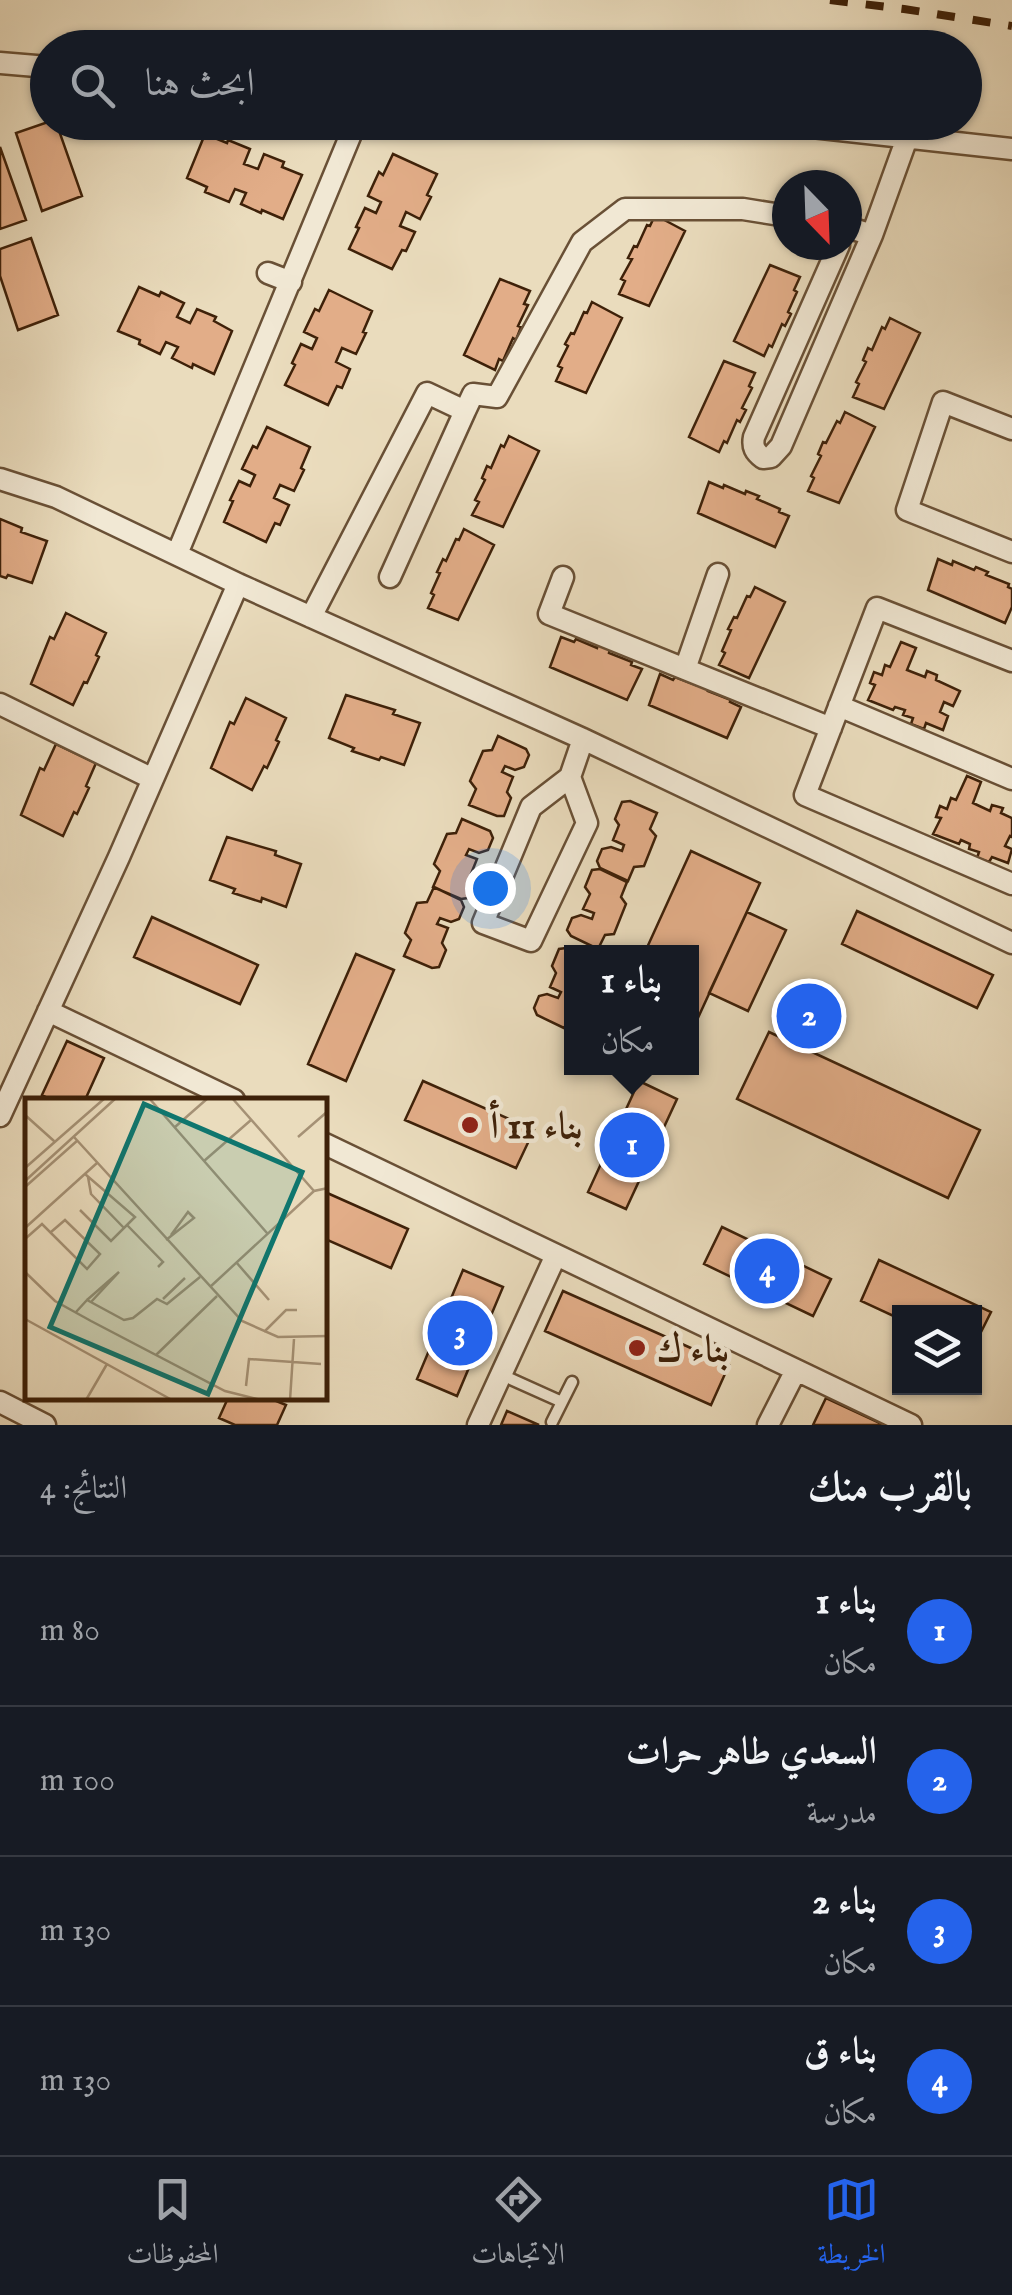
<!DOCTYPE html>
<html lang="ar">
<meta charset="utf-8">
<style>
:root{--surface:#171b24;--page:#20242c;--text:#f1f3f6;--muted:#9ea1a6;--line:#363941;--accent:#2563eb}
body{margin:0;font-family:"IM FELL English",Amiri,serif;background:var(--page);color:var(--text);direction:rtl}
.controls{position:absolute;right:30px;bottom:30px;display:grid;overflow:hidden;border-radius:0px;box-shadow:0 2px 8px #0004}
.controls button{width:90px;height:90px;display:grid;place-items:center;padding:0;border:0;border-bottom:2px solid var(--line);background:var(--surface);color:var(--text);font:50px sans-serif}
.compass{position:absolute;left:772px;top:170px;width:90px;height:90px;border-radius:50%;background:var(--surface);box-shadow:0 2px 8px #0004;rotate:157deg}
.you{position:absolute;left:490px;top:888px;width:35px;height:35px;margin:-25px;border:8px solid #fff;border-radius:50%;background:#1a73e8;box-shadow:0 0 0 15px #1a73e833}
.badge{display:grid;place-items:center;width:65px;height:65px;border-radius:50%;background:var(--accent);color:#fff;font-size:32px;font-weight:700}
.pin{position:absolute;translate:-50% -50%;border:5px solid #fff;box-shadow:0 2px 10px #0006}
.popup{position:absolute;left:564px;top:945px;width:135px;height:130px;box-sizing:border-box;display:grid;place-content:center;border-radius:0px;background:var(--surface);filter:drop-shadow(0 2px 8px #0005);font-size:32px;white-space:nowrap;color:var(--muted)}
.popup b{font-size:38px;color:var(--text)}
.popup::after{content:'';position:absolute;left:50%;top:100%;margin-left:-20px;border:20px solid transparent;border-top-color:var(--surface)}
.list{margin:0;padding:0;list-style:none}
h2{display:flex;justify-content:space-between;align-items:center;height:130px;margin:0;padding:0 40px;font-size:42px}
h2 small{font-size:32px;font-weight:400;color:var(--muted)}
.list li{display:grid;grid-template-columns:65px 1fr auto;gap:30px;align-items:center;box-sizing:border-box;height:150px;padding:0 40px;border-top:2px solid var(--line)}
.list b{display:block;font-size:38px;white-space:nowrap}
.list p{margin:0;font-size:32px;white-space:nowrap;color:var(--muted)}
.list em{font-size:32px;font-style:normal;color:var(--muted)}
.icon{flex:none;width:55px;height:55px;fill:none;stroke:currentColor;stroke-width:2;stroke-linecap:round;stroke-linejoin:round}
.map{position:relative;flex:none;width:1012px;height:1425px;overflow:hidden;direction:ltr}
.search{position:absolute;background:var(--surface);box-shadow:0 2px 8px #0004;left:30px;right:30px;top:30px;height:110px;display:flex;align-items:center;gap:25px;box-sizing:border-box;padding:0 35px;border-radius:55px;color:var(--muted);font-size:38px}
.sheet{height:730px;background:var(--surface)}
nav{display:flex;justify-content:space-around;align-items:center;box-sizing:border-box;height:140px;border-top:2px solid var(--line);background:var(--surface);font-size:28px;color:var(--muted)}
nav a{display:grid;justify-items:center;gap:5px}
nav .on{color:var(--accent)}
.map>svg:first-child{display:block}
.building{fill:#e2ad88;stroke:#3e2109;stroke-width:2.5}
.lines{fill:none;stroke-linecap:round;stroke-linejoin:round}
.service-casing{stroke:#695036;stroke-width:15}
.minor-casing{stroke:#695036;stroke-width:25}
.service{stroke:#f1e8d4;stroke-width:10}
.minor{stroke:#f1e8d4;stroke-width:20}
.rail{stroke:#3e2109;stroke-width:8;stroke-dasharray:18 18;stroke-linecap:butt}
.poi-dot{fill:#8f2418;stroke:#f1e8d4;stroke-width:4}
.labels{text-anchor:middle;stroke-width:9;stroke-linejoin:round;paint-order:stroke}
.poi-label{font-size:38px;font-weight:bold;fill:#3e2109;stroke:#f1e8d4;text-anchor:start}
.inset-road{fill:none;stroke:#a59175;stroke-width:2.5}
.view{fill:#0f766e;fill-opacity:0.15;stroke:#0f766e;stroke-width:5}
.inset-edge{fill:none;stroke:#3e2109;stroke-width:5}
</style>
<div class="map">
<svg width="1012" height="1425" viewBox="0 0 1012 1425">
<rect width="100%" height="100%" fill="#eadcbd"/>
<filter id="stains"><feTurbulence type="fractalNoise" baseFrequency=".002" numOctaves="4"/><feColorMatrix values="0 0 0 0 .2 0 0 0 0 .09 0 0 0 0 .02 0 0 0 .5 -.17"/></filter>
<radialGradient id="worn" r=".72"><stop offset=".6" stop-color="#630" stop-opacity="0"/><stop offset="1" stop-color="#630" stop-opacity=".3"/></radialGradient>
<path class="building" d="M48,122H56L82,196L42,211L16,133Z
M205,134L227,143L228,140L250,149L244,164L258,169L264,154L284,162L282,167L302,175L283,219L262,210L261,213L241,204L246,193L235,189L229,202L205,192L207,187L187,178Z
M0,147L26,220L0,229Z
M393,154L437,174L427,195L431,197L420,219L406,212L400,226L415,232L406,251L402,250L392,269L349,249L359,228L356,227L365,208L376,213L381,202L368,196L379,172L383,175Z
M655,215L685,231L649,306L619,294L625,281L621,279L632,259L628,258L634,246L637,247L647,225L650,226Z
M31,238L58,315L18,330L0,276V249Z
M770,265L800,277L794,290L797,292L788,312L791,314L785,326L782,324L772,347L769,345L764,356L734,341Z
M500,279L530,291L524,304L528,305L518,326L521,327L516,340L513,338L503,361L499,359L495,370L464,355Z
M139,287L159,296L161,292L184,303L177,317L190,323L197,309L216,317L214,321L232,331L214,374L193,364L192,368L172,358L178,347L166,342L160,354L139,344L140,340L118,331Z
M329,290L372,311L363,332L366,333L356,354L342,348L336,362L350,369L342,388L337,386L328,405L285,385L295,365L292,363L301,344L312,349L317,338L304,332L315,309L319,311Z
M592,302L622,318L586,393L556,381L562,368L558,366L568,346L565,344L571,333L574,334L584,312L587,313Z
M890,318L920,333L884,409L853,397L859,384L856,382L866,362L863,360L868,348L872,350L882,327L885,329Z
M724,361L755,373L749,386L752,388L742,408L746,410L740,422L737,420L727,443L724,441L719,452L689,437Z
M845,412L875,427L839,503L808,491L814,478L811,476L821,456L818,454L823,442L826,443L837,421L840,423Z
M267,427L310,447L301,468L304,470L294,491L280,485L274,498L289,505L280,525L275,523L266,542L224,522L233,501L230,500L239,481L250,486L255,475L242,469L253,446L257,448Z
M509,436L539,451L503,527L472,515L479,502L475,500L485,480L482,478L487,466L491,468L501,445L504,447Z
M709,482L723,488L724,485L745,494L746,491L759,496L757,499L780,509L779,512L789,516L775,547L698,513Z
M0,519L22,528L21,532L47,541L32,583L8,575L6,578L0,576Z
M464,529L494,545L458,620L428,608L434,595L431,593L440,573L437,572L443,559L446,561L456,539L459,540Z
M938,559L952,565L953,561L974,570L976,567L988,572L986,575L1009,584L1008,587L1012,589V607L1005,623L928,590Z
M755,587L785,602L749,678L719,665L725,653L722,651L731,630L728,629L734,617L737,618L747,596L750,597Z
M66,613L106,633L96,655L99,657L87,683L84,682L73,705L31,684L50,637L54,639Z
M561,637L574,642L576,639L597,648L598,644L610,649L609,653L632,662L631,665L642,669L627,700L550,667Z
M901,642L916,648L907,670L925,677L927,671L937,675L936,680L960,691L953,706L944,702L940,712L948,716L943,730L926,723L924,729L911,724L913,718L903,715L905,710L895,707L893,710L868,700L875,685L870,683L874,672L882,675L885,665L890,667Z
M660,674L673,680L675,677L696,685L697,682L710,687L708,691L731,700L730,702L741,707L727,738L649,705Z
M346,695L395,710L393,714L420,723L404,765L381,757L379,760L352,751L354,748L329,738Z
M246,698L286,718L276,740L279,742L267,768L264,766L252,790L211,768L230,722L234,724Z
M498,736L526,749L529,755L524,767L515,770L505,766L502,772L513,777L507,792L511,798L504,816H497L469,805L476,789L470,781L483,751L492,750Z
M56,744L96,763L86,786L89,788L77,814L74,812L63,836L21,815L40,768L44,770Z
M967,776L981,782L973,803L990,811L992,805L1003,808L1001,813L1012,818V837L1010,836L1005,846L1012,849L1008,863L992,857L989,862L977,858L979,852L969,849L970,844L961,840L959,844L933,834L941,818L936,817L940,806L947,809L951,798L956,800Z
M630,801L657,813L650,829L656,836L644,866L634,867L628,881L600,868L597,861L602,849L611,847L622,851L624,845L613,840L619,825L615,819L622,802Z
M462,819L490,831L493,838L488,850L479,853L469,849L466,855L477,859L471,874L475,881L468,898L461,899L433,887L440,871L434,864L447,834L456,833Z
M227,837L276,851L275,855L301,864L286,907L262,898L261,902L233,893L235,889L210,880Z
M691,851L760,883L697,1020L692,1017V952H645Z
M600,869L627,882L621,897L626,904L614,934L605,935L598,949L571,936L567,930L572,918L581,915L592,919L594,913L583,909L590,894L585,887L592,870Z
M434,887L461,900L464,907L459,919L451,922L440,918L437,924L448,928L442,943L446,950L439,967L432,968L404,956L411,940L405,933L417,903L427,902Z
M857,911L993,975L977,1008L842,944Z
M747,912L786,930L748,1011L709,993Z
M152,917L258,965L240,1004L134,957Z
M566,948L577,952H572V1014L564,1028L537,1015L534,1008L539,996L547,994L558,998L561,992L550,987L556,973L552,966L559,949Z
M356,954L394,970L346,1081L308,1064Z
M769,1032L980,1130L948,1198L737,1099Z
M67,1041L104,1058L85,1100H52L42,1095Z
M423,1081L534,1130L516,1168L405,1120Z
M639,1081L677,1099L626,1209L588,1192Z
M325,1192L408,1229L391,1268L325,1239Z
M722,1227L831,1279L813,1316L704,1264Z
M879,1260L991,1312L974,1346V1312H900V1319L861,1301Z
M463,1270L503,1287L457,1396L417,1379Z
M563,1291L729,1365L711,1405L545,1331Z
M228,1398H269L286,1405L277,1425H235L219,1418Z
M826,1398L884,1425H813Z
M507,1411L539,1425H501Z"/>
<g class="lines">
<g class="service-casing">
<path id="service" d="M502,1375L562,1402L552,1422L572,1382"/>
</g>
<g class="minor-casing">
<path id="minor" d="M0,63L48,67
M767,122L1012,149
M847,227L872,235L907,138
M839,245L754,437C752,447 755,452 763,458L771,457L781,446L872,235
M268,273L291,282
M1012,429L943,402L907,510L1012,552
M0,479L56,497L238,584L583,739L1012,943
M177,554L356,122
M390,577L465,411
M563,577L549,614L831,728
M311,617L427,393L465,411L473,394L497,397L582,242L625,209H743L787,216
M1012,661L877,608L805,795L1012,884
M685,669L718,574
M0,704L153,779
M839,706L1012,779
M570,777L587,823L531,941L483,923L531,807L570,777L583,739
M48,1011L234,1100
M0,1116L119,857L238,584
M325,1144L911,1425
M0,1402L45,1425
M478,1425L556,1255
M768,1425L796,1370"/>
</g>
<use href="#service" class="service"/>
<use href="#minor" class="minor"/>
<path class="rail" d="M830,0L904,9L1012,26"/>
</g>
<g class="poi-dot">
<circle cx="470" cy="1125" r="10"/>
<circle cx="637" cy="1348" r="10"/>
</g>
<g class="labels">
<g class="poi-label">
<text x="490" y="1138">بناء 11 أ</text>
<text x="657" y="1361">بناء ك</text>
</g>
</g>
<g transform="translate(25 1098)">
<rect width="302" height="302" fill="#eadcbd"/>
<path class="inset-road" d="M124,0L242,135M207,0L289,93M0,17L29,43M150,29L183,0M49,39L217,223L253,239L303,238M273,39L303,13M179,63L226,22M0,70L80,0M63,79L66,96L99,130M0,83L91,0M0,89L53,42M55,112L86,143L110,119L60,76M102,127L138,164L133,169M0,130L72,65M0,141L17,126L62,171L75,156L40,122L26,134M141,142L169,120L163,114L146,137M211,164L244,202M0,174L30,203L66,223L200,293L236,302M185,189L289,93L303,90M138,201L160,180M62,202L94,174L66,204M51,214L62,202L99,222L108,220L132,201L142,206L175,179M0,221L147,302M239,234L261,212H272M131,257L192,198M221,288L224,261L296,266M61,302L82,266M265,302L269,241"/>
<path class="view" d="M119,6L277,74L183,296L25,229Z"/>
<rect width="302" height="302" class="inset-edge"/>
</g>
<rect width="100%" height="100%" filter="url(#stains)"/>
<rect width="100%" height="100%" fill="url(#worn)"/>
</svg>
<div class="controls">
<button><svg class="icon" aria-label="layers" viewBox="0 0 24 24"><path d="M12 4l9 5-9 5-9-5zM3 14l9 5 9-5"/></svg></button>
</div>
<svg class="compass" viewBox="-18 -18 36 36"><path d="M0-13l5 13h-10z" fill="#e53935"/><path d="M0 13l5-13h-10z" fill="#9ea1a6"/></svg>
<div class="you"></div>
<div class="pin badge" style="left:632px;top:1145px">1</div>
<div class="popup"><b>بناء 1</b>مكان</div>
<div class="pin badge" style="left:809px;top:1016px">2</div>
<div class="pin badge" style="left:460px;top:1333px">3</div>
<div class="pin badge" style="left:767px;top:1271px">4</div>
<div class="search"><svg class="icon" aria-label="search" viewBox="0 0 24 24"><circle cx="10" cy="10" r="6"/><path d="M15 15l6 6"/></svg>ابحث هنا</div>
</div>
<section class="sheet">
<h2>بالقرب منك<small>النتائج: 4</small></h2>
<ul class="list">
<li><span class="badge">1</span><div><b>بناء 1</b><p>مكان</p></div><em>80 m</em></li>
<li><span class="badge">2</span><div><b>السعدي طاهر حرات</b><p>مدرسة</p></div><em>100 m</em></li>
<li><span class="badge">3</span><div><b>بناء 2</b><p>مكان</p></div><em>130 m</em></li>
<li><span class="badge">4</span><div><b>بناء ق</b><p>مكان</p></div><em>130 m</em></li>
</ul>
</section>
<nav>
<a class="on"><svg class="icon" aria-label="map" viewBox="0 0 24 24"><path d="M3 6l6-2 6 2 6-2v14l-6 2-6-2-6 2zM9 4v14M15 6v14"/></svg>الخريطة</a>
<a><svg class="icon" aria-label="directions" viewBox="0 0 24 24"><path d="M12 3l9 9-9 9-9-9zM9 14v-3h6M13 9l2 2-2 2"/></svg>الاتجاهات</a>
<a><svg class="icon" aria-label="saved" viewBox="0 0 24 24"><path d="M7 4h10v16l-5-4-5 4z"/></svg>المحفوظات</a>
</nav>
